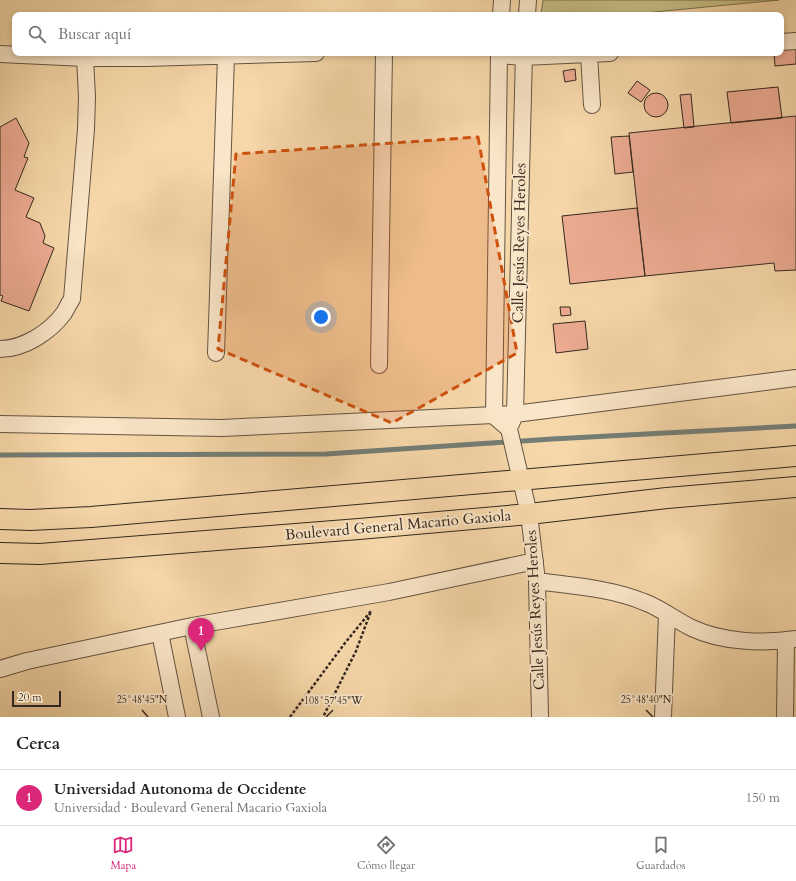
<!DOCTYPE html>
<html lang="es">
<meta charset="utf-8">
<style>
:root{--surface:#fff;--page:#f2f2f2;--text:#202124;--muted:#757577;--line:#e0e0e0;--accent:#db2777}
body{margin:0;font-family:Cardo,serif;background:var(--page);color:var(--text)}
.scale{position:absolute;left:12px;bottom:10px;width:49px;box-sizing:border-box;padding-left:4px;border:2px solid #34281f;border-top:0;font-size:11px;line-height:14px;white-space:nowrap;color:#34281f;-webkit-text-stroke:3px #f9e5c7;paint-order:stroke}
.you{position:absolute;left:321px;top:317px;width:14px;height:14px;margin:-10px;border:3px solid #fff;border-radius:50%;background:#1a73e8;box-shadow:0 0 0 6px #1a73e833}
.badge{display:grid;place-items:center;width:26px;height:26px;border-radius:50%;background:var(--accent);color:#fff;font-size:13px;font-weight:700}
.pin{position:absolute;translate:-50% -33px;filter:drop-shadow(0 1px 2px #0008)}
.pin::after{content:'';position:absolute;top:21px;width:14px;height:12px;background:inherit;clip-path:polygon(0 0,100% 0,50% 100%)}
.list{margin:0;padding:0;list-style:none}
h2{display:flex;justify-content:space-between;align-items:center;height:52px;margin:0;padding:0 16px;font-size:17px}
h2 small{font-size:13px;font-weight:400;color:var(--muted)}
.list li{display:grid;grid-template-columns:26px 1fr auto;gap:12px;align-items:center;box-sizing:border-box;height:56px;padding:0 16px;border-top:1px solid var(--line)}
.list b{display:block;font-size:15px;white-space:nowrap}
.list p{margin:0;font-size:13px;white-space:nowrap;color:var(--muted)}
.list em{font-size:13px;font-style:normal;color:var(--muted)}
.icon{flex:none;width:22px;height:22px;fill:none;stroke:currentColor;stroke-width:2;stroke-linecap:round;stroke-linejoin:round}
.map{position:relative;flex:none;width:796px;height:717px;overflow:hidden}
.search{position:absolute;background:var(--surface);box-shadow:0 2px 6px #0003;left:12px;right:12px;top:12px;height:44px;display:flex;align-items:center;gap:10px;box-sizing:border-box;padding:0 14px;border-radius:8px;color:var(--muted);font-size:15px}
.sheet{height:108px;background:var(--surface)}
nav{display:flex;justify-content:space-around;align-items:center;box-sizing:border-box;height:56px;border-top:1px solid var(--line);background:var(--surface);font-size:11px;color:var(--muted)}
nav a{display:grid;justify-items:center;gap:2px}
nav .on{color:var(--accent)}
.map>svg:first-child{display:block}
.green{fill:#c4bc83;stroke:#7c7251}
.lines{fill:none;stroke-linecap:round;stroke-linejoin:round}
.stream{stroke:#747e76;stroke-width:5}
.building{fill:#eeac93;stroke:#34281f}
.minor-casing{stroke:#645442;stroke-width:18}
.major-casing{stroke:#34281f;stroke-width:22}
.path{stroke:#34281f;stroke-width:2.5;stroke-dasharray:3 2;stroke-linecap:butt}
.minor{stroke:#f9e5c7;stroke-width:16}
.major{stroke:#f6d7a9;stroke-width:20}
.marked{fill:#cd520f;fill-opacity:0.2;stroke:#cd520f;stroke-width:3;stroke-dasharray:8 5;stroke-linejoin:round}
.ticks{fill:none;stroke:#34281f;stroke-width:1.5}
.labels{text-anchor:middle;stroke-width:4;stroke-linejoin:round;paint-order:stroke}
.street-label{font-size:15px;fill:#34281f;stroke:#f9e5c7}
.ticks-label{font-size:10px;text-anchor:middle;fill:#34281f;stroke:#f9e5c7;stroke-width:4;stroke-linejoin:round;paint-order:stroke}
</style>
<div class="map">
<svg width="796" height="717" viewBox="0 0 796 717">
<rect width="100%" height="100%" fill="#f6d7a9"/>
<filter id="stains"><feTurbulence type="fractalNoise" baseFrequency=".005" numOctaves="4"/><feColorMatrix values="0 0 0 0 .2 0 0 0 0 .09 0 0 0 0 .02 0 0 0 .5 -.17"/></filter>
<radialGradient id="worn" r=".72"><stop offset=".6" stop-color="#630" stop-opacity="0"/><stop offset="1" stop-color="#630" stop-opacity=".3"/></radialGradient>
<path class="green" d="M543,0H779L623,15H541Z"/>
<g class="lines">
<path class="stream" d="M0,455L326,454L552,439L796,426"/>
</g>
<path class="building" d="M796,44V64L775,66L774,53H781V45Z
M575,69L576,80L565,82L563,71Z
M637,81L650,90L641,102L628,93Z
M778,87L782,118L731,123L727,92Z
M644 105a12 12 0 1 1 24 0a12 12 0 1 1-24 0Z
M691,94L694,127L684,128L680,95Z
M796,116V270L775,271L774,263L645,276L629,133Z
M16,118L29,143L24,157L28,158L15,190L34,198L26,217L40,223L45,236L43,243L54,248L29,311L1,301L3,296L0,295V127Z
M629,136L633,172L615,174L611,137Z
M637,208L645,276L570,284L562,216Z
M560,307H570L571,315L561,316Z
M585,321L588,349L556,353L553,324Z"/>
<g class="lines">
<g class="minor-casing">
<path id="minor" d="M501,15L502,0
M527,15L528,0
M781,42L796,41
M499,53L494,416L509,429L529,514L537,581L540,717
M0,54L85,58
M589,54L592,105
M499,55L523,57L610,53
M0,349C24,349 50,332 64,313C67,308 69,303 72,299L86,129L87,97L85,58H145L316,53
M216,353L226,56
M379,365L384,53
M0,424L222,428L515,414L796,378
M511,424L515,414L524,53
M537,581C573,586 610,588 644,602C661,608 675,620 692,628C721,642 764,644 796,639
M192,626L211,717
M160,633L177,717
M0,669L27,661L192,626L389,592L535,561
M663,717L667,614
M785,717L786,641"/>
</g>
<g class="major-casing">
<path id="major" d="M0,519L30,520L91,517L796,456
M0,553L40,554L359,529L529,514L667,498L796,487"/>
</g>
<path class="path" d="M290,717L345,643L371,611L356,651L323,717"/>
<use href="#minor" class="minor"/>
<use href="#major" class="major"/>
</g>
<path class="marked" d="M478,137L517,353L392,423L218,349L236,154Z"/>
<path class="ticks" d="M142,710L148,717M646,710L653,717M326,717L333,710"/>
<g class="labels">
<g class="street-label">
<text transform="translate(519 243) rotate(-89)" y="5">Calle Jesús Reyes Heroles</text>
<text transform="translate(398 525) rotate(-5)" y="5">Boulevard General Macario Gaxiola</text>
<text transform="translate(535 610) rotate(-93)" y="5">Calle Jesús Reyes Heroles</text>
</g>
</g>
<g class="ticks-label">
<text x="142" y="703">25°48'45"N</text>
<text x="646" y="703">25°48'40"N</text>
<text x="333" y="704">108°57'45"W</text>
</g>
<rect width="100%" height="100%" filter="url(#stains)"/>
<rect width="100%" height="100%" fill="url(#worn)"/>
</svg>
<div class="scale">20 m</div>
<div class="you"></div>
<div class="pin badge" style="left:201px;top:651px">1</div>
<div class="search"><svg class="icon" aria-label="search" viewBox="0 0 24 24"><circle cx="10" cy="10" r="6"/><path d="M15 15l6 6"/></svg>Buscar aquí</div>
</div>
<section class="sheet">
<h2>Cerca<small></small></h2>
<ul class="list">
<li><span class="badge">1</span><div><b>Universidad Autonoma de Occidente</b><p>Universidad · Boulevard General Macario Gaxiola</p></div><em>150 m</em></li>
</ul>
</section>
<nav>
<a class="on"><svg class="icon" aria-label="map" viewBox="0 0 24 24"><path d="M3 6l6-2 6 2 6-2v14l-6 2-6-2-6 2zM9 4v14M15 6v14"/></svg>Mapa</a>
<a><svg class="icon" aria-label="directions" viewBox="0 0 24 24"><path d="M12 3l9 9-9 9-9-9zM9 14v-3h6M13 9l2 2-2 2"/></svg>Cómo llegar</a>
<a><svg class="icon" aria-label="saved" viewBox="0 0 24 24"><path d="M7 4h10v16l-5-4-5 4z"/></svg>Guardados</a>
</nav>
